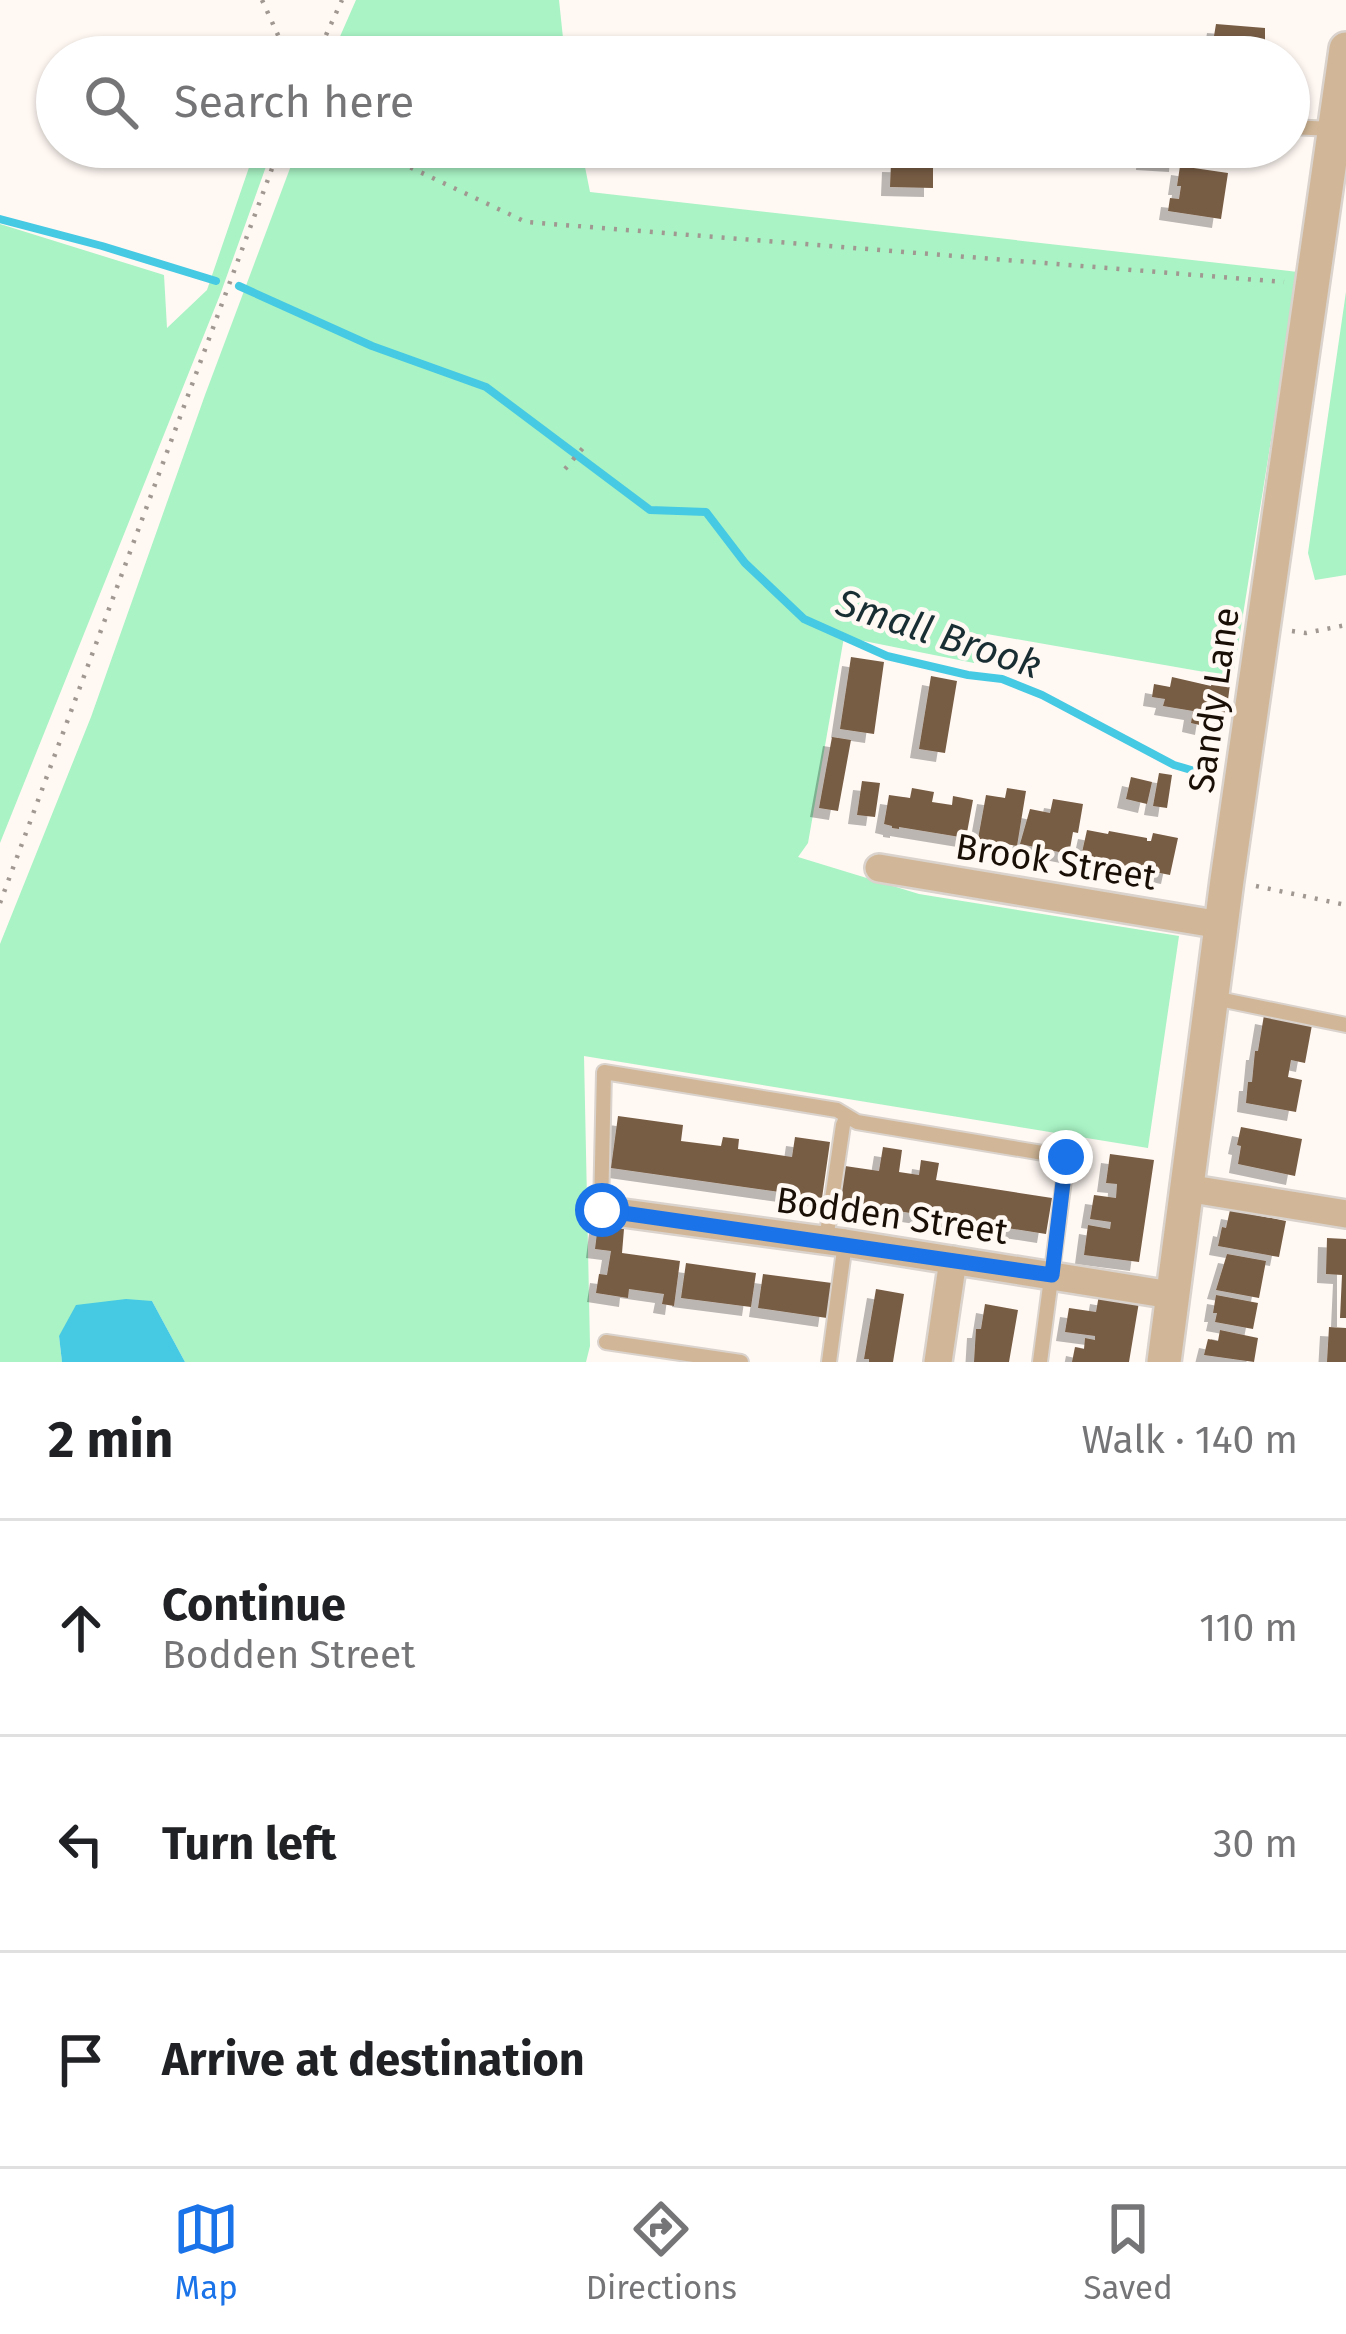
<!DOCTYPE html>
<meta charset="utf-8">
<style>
:root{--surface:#fff;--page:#f2f2f2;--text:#202124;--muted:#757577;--line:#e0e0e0;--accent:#1a73e8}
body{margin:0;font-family:"Fira Sans",sans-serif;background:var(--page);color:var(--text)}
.stop{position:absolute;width:36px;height:36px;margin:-27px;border:9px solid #1a73e8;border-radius:50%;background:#fff}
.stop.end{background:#1a73e8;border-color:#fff;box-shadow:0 3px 12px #0008}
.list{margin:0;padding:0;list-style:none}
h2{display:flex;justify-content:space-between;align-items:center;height:156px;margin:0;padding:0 48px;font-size:51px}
h2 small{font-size:39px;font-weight:400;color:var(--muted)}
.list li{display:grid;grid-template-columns:78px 1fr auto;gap:36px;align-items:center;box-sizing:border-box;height:216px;padding:0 48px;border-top:3px solid var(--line)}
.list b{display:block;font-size:45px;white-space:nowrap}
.list p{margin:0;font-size:39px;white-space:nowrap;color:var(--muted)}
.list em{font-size:39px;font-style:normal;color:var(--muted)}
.icon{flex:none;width:66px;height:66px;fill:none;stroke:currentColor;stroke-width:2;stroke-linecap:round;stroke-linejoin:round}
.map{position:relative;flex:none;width:1346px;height:1362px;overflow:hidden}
.search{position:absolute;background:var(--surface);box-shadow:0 3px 9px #0004;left:36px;right:36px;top:36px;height:132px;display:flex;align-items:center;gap:30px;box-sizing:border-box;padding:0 42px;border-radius:66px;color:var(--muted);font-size:45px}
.sheet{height:804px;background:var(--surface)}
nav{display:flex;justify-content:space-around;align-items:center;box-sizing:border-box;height:168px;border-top:3px solid var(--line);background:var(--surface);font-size:33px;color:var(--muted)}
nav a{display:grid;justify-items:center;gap:6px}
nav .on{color:var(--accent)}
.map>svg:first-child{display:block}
.green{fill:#a9f3c5}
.water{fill:#46c9e3}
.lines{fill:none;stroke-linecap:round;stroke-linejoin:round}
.stream{stroke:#46c9e3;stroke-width:8}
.building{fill:#785d45;filter:url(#shadow)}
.service-casing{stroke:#dad3cd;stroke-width:18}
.minor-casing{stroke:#dad3cd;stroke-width:32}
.tertiary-casing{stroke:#dad3cd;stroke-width:38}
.path{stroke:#a19892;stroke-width:4.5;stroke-dasharray:3 9;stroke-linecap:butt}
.service{stroke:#d1b797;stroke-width:14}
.minor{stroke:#d1b797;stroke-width:27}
.tertiary{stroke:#d1b797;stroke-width:33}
.route{stroke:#1a73e8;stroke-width:15}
.labels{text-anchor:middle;stroke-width:9;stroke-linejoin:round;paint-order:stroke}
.street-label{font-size:36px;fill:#1a0f06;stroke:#fff8f3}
.water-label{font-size:39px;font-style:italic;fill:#182e33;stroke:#fff8f3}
</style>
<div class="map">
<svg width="1346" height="1362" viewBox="0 0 1346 1362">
<defs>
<filter id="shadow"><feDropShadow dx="-9" dy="9" stdDeviation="0" flood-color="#0004"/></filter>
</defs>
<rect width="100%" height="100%" fill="#fff8f3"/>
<path class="green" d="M356,0H559L565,57H331Z
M256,147H273L220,295L0,843V224L164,275L167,328L207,290Z
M298,147H581L590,192L1298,272L1233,677L987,634L974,663L844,637L808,843L798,857L919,894L1179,936L1148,1148L584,1056L590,1346L586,1362H185L152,1301L59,1336L62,1362H0V944L91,717L205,395Z
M1346,292V575L1315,580L1308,553Z"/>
<path class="water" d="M126,1299L152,1301L185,1362H62L59,1336L76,1305Z"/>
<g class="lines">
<path class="stream" d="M0,219L102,246L216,281
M239,286L372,346L486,387L650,510L706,512L745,563L804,619L887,656L968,675L1002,679L1042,695L1174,765L1208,775"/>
</g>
<path class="building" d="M1216,24L1265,28V57H1222L1224,37L1214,36Z
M853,43L898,48L897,57H852Z
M1146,147H1179L1178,163L1145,161Z
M891,163L933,164V188L890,187Z
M1180,166L1228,173L1221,219L1168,211L1170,198L1179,199L1181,186H1177Z
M851,657L884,662L874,734L840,729Z
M931,676L957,681L945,753L919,749Z
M1172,677L1211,686L1212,681L1230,684L1226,716L1206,713L1204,726L1191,723L1193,711L1163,706L1165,699L1152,697L1154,684L1170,687Z
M832,737L851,740L838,811L819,808Z
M1159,773L1172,775L1167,808L1153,806Z
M1131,777L1152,782L1147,804L1126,799Z
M862,781L880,783L875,817L857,815Z
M912,788L934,792L932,802L952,805L953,796L973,800L966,838L899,827V829L892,828V826L884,824L889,795L910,798Z
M1007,788L1026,791L1017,846L978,839L986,795L1005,798Z
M1053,799L1083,804L1078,833L1073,832L1069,854L1020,844L1030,809L1050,813Z
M1087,830L1108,834L1109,831L1147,838V841H1151L1153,833L1178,838L1170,875L1081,857Z
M1264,1015L1312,1025L1305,1063L1291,1060L1288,1077L1302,1080L1296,1112L1246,1103L1248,1082H1252L1255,1051H1258Z
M618,1116L683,1125L681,1141L721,1146L723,1137L739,1139L738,1149L792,1157L795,1137L830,1142L822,1198L611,1168Z
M1241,1127L1302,1139L1295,1176L1238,1164L1241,1146L1237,1145Z
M883,1147L902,1150L899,1172L919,1175L921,1160L939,1163L936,1180L1052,1198L1046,1234L840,1202L845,1166L879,1171Z
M1110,1154L1154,1160L1139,1262L1084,1255L1088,1225L1110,1229L1111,1222L1090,1219L1094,1195L1116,1198L1117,1184L1106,1183Z
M1230,1210L1286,1221L1279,1257L1218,1246L1222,1227L1226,1228Z
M598,1225L624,1229L622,1253L680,1261L674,1306L662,1304L664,1294L629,1289L628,1298L596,1293L599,1274L607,1275L611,1251L595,1249Z
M1327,1238L1346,1239V1318H1340L1342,1275L1326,1274Z
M1227,1254L1266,1261L1259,1298L1216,1290Z
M686,1263L756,1273L751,1307L681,1298Z
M763,1274L832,1283L827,1318L758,1308Z
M876,1289L904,1294L893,1362H869V1359H864Z
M1099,1295L1139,1302L1129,1362H1072L1075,1347L1084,1349L1085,1338L1095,1340V1336L1065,1332L1069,1308L1096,1312Z
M1216,1295L1258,1303L1253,1329L1215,1322L1217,1313H1213Z
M985,1304L1018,1310L1009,1362H974L976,1329H981Z
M1329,1327L1346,1328V1362H1327Z
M1220,1330L1258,1338L1254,1362L1204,1355L1208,1339L1218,1341Z"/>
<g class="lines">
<g class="service-casing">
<path id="service" d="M1289,127L1334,129
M1214,998L1346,1025
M601,1210L604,1072L837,1110L857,1122L1067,1157L1040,1362
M826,1240L843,1125L847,1116
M606,1342L741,1362
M829,1362L845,1243"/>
</g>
<g class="minor-casing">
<path id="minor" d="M879,868L1221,925
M1186,1188L1346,1214
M601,1210L845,1243L1171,1295
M938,1362L953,1260"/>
</g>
<g class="tertiary-casing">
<path id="tertiary" d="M1164,1362L1227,880L1346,49"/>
</g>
<path class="path" d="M262,0L288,57
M316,57L342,0
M367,147L526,222L1284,282
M565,469L588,442
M1292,631L1306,633L1346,625
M1256,886L1346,905
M0,903L280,147"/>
<use href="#service" class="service"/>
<use href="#minor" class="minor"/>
<use href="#tertiary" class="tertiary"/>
</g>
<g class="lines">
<path class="route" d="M602,1210L1052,1275L1066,1157"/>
</g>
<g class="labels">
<g class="street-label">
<text transform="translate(1213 700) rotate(-82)" y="13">Sandy Lane</text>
<text transform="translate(1056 861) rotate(9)" y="13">Brook Street</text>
<text transform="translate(892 1215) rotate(8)" y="13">Bodden Street</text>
</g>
<g class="water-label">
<text transform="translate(939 633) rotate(18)" y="14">Small Brook</text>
</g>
</g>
</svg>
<div class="stop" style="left:602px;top:1210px"></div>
<div class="stop end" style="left:1066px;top:1157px"></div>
<div class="search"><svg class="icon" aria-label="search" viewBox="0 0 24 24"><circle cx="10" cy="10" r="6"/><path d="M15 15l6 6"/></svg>Search here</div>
</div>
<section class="sheet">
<h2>2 min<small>Walk · 140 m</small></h2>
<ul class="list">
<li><svg class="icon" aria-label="ahead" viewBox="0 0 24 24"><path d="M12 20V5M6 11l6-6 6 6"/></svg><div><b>Continue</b><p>Bodden Street</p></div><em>110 m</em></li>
<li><svg class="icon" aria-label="left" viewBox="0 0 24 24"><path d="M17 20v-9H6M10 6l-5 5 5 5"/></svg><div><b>Turn left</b></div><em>30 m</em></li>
<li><svg class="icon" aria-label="arrive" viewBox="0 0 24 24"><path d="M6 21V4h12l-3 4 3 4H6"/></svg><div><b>Arrive at destination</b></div></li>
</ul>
</section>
<nav>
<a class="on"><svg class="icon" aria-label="map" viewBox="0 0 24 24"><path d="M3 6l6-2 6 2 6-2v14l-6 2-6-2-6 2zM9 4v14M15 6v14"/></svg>Map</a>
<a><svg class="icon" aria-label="directions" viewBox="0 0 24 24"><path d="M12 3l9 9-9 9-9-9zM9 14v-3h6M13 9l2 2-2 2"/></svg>Directions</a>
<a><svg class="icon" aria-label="saved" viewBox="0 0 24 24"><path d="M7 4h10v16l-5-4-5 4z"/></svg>Saved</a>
</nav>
